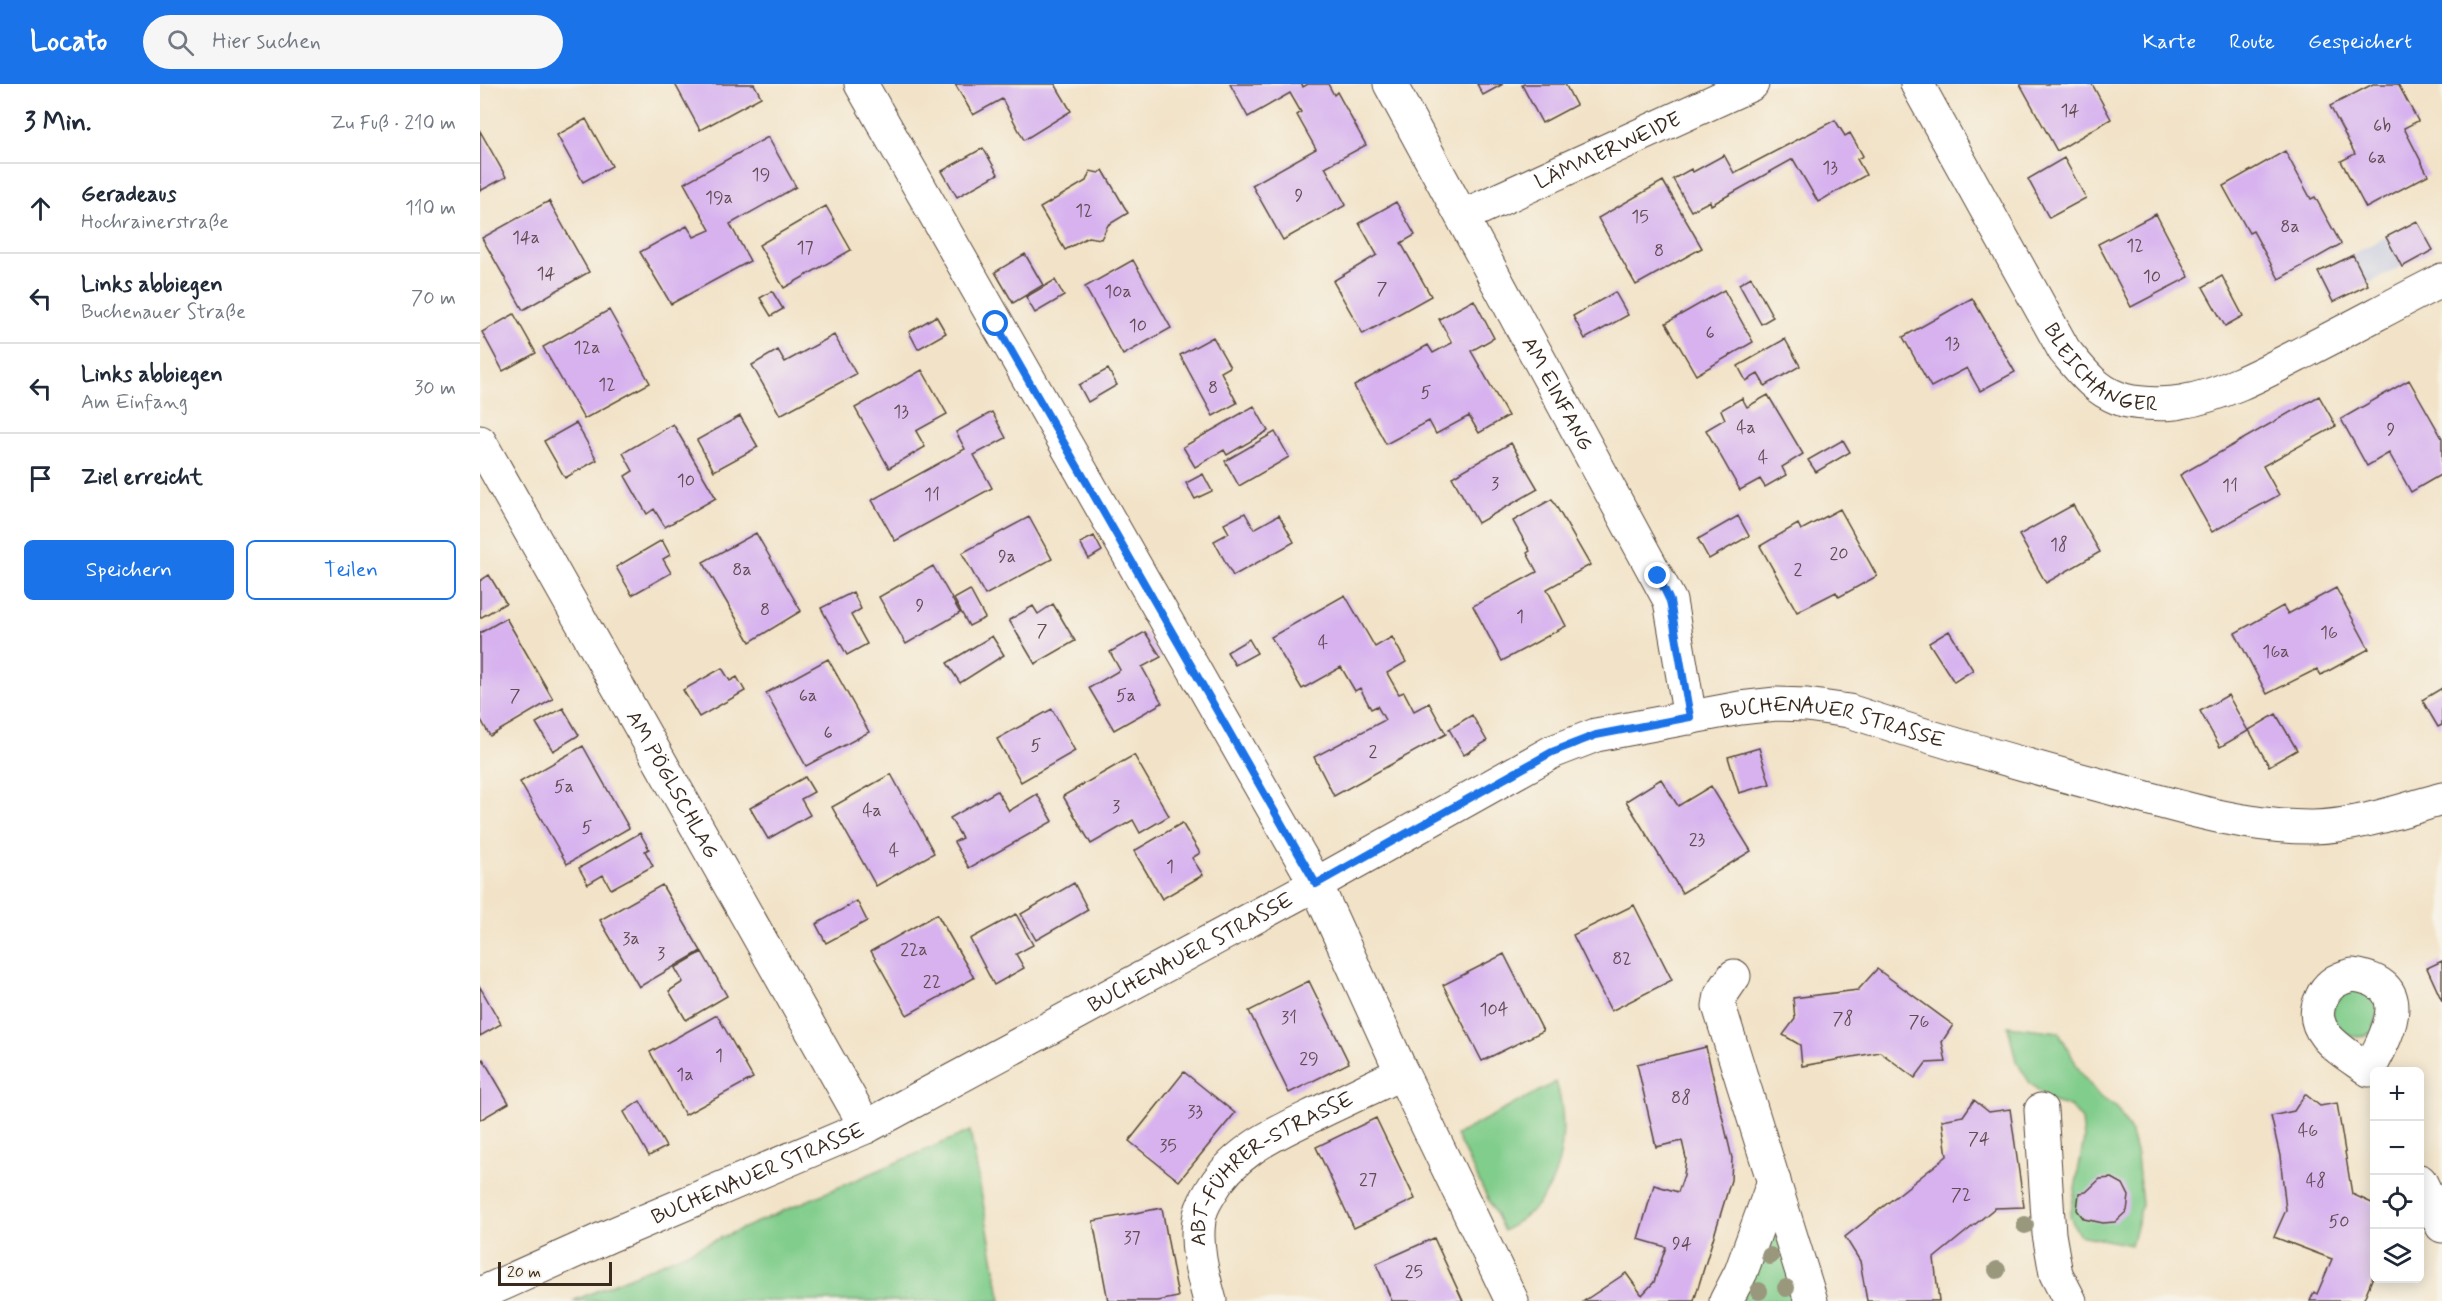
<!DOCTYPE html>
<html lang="de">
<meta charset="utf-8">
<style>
:root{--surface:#fff;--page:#f6f6f7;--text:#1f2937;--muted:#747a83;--line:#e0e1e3;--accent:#1a73e8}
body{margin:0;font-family:Mynerve,sans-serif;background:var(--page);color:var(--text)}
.controls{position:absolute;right:18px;bottom:18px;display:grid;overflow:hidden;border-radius:9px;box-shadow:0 3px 15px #0003}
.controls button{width:54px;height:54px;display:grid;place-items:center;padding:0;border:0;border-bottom:2px solid var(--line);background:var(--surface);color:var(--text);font:30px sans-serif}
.scale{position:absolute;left:18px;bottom:15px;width:114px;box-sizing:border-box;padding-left:6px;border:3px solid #3b2a1e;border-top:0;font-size:16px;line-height:21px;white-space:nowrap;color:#3b2a1e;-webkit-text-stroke:4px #f7f3e8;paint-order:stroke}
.stop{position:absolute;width:18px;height:18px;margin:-14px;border:4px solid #1a73e8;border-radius:50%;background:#fff}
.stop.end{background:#1a73e8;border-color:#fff;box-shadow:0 2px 6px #0008}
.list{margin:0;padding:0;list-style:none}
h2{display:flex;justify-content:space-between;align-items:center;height:78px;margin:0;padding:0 24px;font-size:26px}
h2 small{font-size:20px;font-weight:400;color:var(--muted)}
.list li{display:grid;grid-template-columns:39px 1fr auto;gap:18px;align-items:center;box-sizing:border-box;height:90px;padding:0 24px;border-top:2px solid var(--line)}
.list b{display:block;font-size:22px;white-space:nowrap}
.list p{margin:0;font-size:20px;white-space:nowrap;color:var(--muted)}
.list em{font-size:20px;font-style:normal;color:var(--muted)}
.actions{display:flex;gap:12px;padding:18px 24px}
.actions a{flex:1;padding:14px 0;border:2px solid var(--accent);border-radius:9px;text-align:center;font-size:21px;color:var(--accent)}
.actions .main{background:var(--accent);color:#fff}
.icon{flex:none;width:33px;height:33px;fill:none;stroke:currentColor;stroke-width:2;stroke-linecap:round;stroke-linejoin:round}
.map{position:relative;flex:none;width:1962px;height:1217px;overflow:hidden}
header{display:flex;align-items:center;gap:36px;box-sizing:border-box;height:84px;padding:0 30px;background:var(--accent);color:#fff}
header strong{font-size:28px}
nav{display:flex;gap:33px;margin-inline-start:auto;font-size:21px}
.search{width:420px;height:54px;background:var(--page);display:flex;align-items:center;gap:15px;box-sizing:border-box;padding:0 21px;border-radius:33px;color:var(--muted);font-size:22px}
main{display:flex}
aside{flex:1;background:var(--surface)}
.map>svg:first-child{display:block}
.industrial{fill:#bdc3de}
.green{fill:#81cd8c;stroke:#5e7c55;stroke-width:1.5}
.building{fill:#d7b2ef}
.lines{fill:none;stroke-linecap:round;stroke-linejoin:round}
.street-casing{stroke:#564638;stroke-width:35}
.street{stroke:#fff;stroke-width:33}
.tree{fill:#99987d}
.route{stroke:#1a73e8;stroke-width:8}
.labels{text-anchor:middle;stroke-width:6;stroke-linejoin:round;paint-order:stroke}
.number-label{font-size:18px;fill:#624c52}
.street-label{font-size:21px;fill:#3b2a1e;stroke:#f7f3e8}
</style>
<header>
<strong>Locato</strong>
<div class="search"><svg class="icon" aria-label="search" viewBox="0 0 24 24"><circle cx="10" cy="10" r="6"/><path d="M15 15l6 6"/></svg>Hier suchen</div>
<nav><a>Karte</a><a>Route</a><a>Gespeichert</a></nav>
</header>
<main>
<aside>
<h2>3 Min.<small>Zu Fuß · 210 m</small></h2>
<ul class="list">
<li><svg class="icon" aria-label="ahead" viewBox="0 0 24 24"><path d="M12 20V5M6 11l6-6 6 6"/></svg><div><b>Geradeaus</b><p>Hochrainerstraße</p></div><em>110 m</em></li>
<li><svg class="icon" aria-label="left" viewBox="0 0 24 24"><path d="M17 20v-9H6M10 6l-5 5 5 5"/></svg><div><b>Links abbiegen</b><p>Buchenauer Straße</p></div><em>70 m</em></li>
<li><svg class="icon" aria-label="left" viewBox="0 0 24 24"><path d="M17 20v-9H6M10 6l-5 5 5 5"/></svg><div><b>Links abbiegen</b><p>Am Einfang</p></div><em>30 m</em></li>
<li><svg class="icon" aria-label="arrive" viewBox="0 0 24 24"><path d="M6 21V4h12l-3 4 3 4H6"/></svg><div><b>Ziel erreicht</b></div></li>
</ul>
<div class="actions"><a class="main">Speichern</a><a>Teilen</a></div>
</aside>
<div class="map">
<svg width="1962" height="1217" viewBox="0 0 1962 1217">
<rect width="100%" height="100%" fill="#f7f3e8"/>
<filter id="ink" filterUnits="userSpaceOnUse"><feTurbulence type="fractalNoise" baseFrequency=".0167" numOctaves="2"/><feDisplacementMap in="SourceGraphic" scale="12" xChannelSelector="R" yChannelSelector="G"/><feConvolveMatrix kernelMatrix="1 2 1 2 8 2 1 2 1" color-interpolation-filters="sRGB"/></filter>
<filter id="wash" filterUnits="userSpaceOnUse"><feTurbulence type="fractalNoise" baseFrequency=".008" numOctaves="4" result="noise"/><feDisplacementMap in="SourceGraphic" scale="24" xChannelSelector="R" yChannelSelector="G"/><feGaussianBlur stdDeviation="1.35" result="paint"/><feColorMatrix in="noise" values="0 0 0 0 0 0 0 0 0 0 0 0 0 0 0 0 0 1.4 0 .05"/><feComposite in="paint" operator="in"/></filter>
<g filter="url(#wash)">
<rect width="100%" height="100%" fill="#f2e3c8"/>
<path class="industrial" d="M1937,137L1953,166L1853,218L1838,188Z"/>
<path class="green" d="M1872,903L1900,917L1893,948C1879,957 1857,953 1853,934C1852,929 1853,923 1853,919Z
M1528,942L1579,948L1601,989L1619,1012L1637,1024L1650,1046L1657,1072L1662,1121L1651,1161L1599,1151L1590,1133L1604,1055L1602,1036L1591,1023L1570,1017L1550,999L1536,977Z
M1076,998C1088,1035 1085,1090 1057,1121C1048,1132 1035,1139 1024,1147L976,1051Z
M490,1047L521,1217H93Z
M1291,1137L1323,1217H1261Z"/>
<g id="blocks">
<path class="building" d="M195,0H274L281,13L220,46Z
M475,0H575L591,27L544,56L522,15L493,31Z
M750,0H822L823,3L828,0H848L854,11L857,8L886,61L845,83L866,121L803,156L772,101L836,65L817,31L821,28L810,9L768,33Z
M997,0H1023L1003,11Z
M1044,0H1085L1096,21L1062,39L1042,1Z
M1540,0H1612L1631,35L1577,67Z
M1893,0H1918L1938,37L1924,44L1948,91L1886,124L1861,77L1875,70L1850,22Z
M106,35L132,82L103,98L77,51Z
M1355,36L1365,52L1370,49L1383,72L1377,75L1386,91L1338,118L1313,75L1231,121L1230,117L1211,127L1193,95L1211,85L1213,88L1244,71L1254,89Z
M0,47L26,93L0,107Z
M288,53L316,103L250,140L270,177L191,220L160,168L207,142L214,153L230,146L204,99Z
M503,64L518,90L477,113L462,87Z
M1805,67L1831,115L1835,113L1861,160L1799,195L1773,147L1769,149L1743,102Z
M1584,74L1606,114L1569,134L1548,95Z
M623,86L648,129L628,141L621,155L608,153L585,166L560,124L606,97L610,87L619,89Z
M1183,97L1222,164L1156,201L1118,134Z
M69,117L109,188L43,226L2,154Z
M916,118L935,151L921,159L951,212L883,250L853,197L897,171L879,139Z
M346,122L371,166L304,204L279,161Z
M1676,130L1709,193L1651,223L1618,160Z
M1937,137L1953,166L1922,183L1906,153Z
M545,170L563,201L533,219L515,188Z
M1873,171L1888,201L1853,218L1838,188Z
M653,176L691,244L643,271L605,203Z
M1742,192L1763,232L1745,242L1723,203Z
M1271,193L1293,233L1281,240L1259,200Z
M575,196L584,212L555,229L546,213Z
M1244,206L1273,258L1216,291L1186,239Z
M292,207L303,225L291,232L280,214Z
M1135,208L1148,231L1105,255L1093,232Z
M1492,214L1535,288L1500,307L1487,284L1451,303L1423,253Z
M994,216L1014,254L991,267L1028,332L999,349L989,332L956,350L949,337L906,360L874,302L948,261L953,269L972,259L959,235Z
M129,226L170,299L104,335L63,263Z
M34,230L56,269L23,287L2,248Z
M456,232L466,249L438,265L429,248Z
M354,251L376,290L300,331L272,281L298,266L305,278Z
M733,253L750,283L741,288L757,319L733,332L700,271Z
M1305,255L1320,282L1285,302L1278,290L1266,297L1258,282Z
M628,285L637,301L608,318L599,301Z
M442,286L467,330L436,347L445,363L409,384L375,324Z
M1929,296L1962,354V390L1931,408L1909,369L1887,382L1861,335Z
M1288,311L1323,370L1302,383L1306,391L1285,403L1280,395L1260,406L1226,346L1245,335L1241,326L1262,314L1267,323Z
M1839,312L1856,342L1783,382L1799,411L1732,448L1700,391Z
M774,322L788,347L747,371L744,366L715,383L703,363Z
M512,328L526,354L494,371L512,404L415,457L392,416L485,365L476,348Z
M260,332L278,363L234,387L217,356Z
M96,339L117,376L85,394L64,357Z
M193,340L236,414L185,443L174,425L167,430L157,413L145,392L153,387L143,369Z
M795,348L809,373L759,402L745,377Z
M1363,356L1370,368L1336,388L1328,376Z
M1031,359L1058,405L998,439L972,393Z
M723,390L732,407L715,415L706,399Z
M1072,415L1110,481L1067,505L1086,542L1022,577L993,522L1057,488L1047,469L1050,467L1033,437Z
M1593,421L1620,468L1566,499L1539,451Z
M1360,425L1397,492L1359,513L1356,508L1317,528L1280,462L1318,440L1321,446Z
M765,429L774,445L799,431L814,458L753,492L734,457L749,449L744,440Z
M1258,432L1269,452L1229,475L1218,455Z
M549,433L572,475L505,511L482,469Z
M276,449L321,527L270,558L223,478Z
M614,452L622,467L609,475L600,459Z
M182,456L190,471L183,475L191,489L152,511L136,483Z
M453,482L480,529L426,560L399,513Z
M9,491L26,519L0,534V497Z
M1856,504L1889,565L1841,591L1837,585L1787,610L1755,549L1803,522L1808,530Z
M490,506L505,534L489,542L474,515Z
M373,508L381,525L371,531L387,560L367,571L341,524Z
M865,511L895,563L912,553L926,578L907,589L919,610L924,608L934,627L949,619L966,650L854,712L834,673L905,636L897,622L891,625L880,604L875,607L861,583L822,605L791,553Z
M573,520L595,557L555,580L529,536L553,522L558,530Z
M26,534L73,615L10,652L0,634V549Z
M1469,547L1493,586L1474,598L1449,559Z
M665,548L681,573L662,583L682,619L634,646L609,604L640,586L630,568Z
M512,552L524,571L480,599L467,579Z
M769,555L777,569L755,581L747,568Z
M348,575L389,648L326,682L286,609Z
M242,584L250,597L257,593L265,607L219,633L203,606Z
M1962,604V641L1958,643L1942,616Z
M1748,611L1768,647L1740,663L1720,627Z
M83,624L99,651L73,667L56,639Z
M572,625L595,667L541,698L517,655Z
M1796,630L1817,666L1789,682L1769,646Z
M992,631L1007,657L984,671L969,645Z
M103,662L149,744L87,780L40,698Z
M1279,664L1290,700L1259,709L1248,673Z
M654,671L689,732L660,749L653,736L611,760L583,712Z
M411,690L454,769L396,802L352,723Z
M325,693L334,708L321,715L330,731L288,755L270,724Z
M1181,695L1198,722L1231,702L1271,767L1202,809L1146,717Z
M517,707L529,727L557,710L573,737L489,784L474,758L482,754L470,734Z
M702,739L720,769L712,774L723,791L682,815L654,767Z
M160,749L169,765L165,767L173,782L131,805L123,791L108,800L99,784Z
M594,799L608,826L556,856L541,830Z
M182,801L221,867L159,903L120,836Z
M377,817L387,837L346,859L336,840Z
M1154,821L1192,896L1131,927L1093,851Z
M457,830L494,894L427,931L391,867Z
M536,830L553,861L536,870L544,884L514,901L490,855Z
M222,868L247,912L206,936L189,907L203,898L195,884Z
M1024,870L1063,947L1002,977L963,901Z
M1962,877V917L1947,884Z
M1397,885L1473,941L1462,958L1466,978L1446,979L1435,994L1400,968L1322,982L1320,961L1303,951L1315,935L1313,914L1378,906Z
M829,897L869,979L809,1009L769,927Z
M0,903L21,940L0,952Z
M237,931L273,994L205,1031L170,968Z
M1226,963L1252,1074L1251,1096L1214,1217H1104L1146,1189L1162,1211L1174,1198L1186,1163L1158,1155L1174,1101L1198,1108L1204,1091L1206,1074L1202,1057L1176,1063L1157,980Z
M3,975L29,1019L0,1036V977Z
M704,988L755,1029L699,1097L649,1057Z
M1825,1010L1840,1022L1857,1019L1872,1110L1894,1120V1190L1883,1217H1830L1834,1208L1837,1210L1852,1175L1794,1153L1806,1126L1800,1072L1791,1032L1814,1027Z
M1494,1016L1509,1028L1530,1025L1544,1123L1515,1124L1454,1174L1459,1217H1387L1380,1177L1365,1153L1467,1072L1462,1036L1483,1032Z
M160,1017L186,1063L169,1072L144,1028Z
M896,1034L935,1115L874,1144L836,1063Z
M1632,1094L1643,1100L1649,1112L1647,1127L1635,1138L1623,1139L1604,1135L1597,1126L1599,1109L1606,1108L1620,1095Z
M682,1124L698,1213L678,1217H628L613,1137Z
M954,1154L983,1217H912L896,1180Z"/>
</g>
</g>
<g filter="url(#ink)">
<use href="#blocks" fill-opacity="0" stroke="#564638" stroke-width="1.5"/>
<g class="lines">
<g class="street-casing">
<g id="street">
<path d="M381,0L836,800L922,989L1032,1217"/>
<path id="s1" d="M910,0L1190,517L1210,634"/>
<path id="s2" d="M1437,0L1584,266C1600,285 1614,305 1638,314C1651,320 1686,321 1701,318C1744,311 1789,286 1828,266C1873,243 1917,219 1962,196"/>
<path id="s3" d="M983,132L1272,0"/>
<path id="s4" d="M0,358L386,1043"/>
<path d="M1873,891C1937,900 1907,950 1889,986C1866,969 1825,949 1841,915C1847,900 1858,894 1873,891Z"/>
<path d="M1254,892L1241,911L1239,922L1331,1217"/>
<path d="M1561,1026L1569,1150L1576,1190L1590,1217"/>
<path d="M1940,1097L1962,1142"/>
<path id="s5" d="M0,1210L129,1152L386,1043L836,800L1072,668L1116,651L1260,624L1296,620L1327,621L1369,627C1454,655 1541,680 1627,703C1693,721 1764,744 1833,743C1877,742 1920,727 1962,715"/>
<path id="s6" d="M730,1217C723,1191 715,1164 719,1136C720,1127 724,1119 729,1111C754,1065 799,1048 844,1026C870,1014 896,1001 922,989"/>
<path d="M1246,1217L1261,1188L1294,1097"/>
</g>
</g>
<use href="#street" class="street"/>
</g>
<g class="tree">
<circle cx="1545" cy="1141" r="9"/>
<circle cx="1290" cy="1172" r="9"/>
<circle cx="1517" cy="1186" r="9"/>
<circle cx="1306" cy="1204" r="9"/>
<circle cx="1279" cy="1207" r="9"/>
</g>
</g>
<g class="lines" filter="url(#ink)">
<path class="route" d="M516,240L836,800L1072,668L1116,651L1210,633L1190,517L1178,492"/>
</g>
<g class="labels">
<g class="number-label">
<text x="1590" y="32">14</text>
<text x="1902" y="47">6b</text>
<text x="1897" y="79">6a</text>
<text x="1350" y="89">13</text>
<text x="281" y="96">19</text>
<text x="819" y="117">9</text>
<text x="239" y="119">19a</text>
<text x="604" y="132">12</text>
<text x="1160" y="138">15</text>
<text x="1810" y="148">8a</text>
<text x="46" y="159">14a</text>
<text x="1655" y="167">12</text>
<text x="325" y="169">17</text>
<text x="1179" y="172">8</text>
<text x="66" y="195">14</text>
<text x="1672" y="198">10</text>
<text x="902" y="210">7</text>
<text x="638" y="213">10a</text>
<text x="658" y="247">10</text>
<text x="1230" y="254">6</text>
<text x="1472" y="265">13</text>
<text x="107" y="269">12a</text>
<text x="127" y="306">12</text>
<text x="733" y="309">8</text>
<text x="946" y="314">5</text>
<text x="421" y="333">13</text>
<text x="1266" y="349">4a</text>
<text x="1911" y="351">9</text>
<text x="1283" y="379">4</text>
<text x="206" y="402">10</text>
<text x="1015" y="405">3</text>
<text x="1750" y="407">11</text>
<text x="452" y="416">11</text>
<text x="1579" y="466">18</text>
<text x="1359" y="475">20</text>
<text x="527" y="478">9a</text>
<text x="262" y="491">8a</text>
<text x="1318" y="491">2</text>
<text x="440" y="527">9</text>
<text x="285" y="531">8</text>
<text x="1040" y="538">1</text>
<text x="562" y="552">7</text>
<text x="1849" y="554">16</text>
<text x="843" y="564">4</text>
<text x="1796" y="573">16a</text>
<text x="35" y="617">7</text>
<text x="328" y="617">6a</text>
<text x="646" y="617">5a</text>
<text x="348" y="654">6</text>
<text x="556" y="667">5</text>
<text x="893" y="673">2</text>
<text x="84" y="708">5a</text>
<text x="636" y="728">3</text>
<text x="392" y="732">4a</text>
<text x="107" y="749">5</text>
<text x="1217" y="761">23</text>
<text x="414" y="772">4</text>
<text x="690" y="788">1</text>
<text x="151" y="860">3a</text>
<text x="434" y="871">22a</text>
<text x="181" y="875">3</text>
<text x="1142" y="880">82</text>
<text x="452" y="903">22</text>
<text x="1014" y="931">104</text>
<text x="809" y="939">31</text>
<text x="1363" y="940">78</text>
<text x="1439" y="943">76</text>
<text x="239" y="977">1</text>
<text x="829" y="980">29</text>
<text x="205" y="996">1a</text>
<text x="1201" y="1019">88</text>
<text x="715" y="1033">33</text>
<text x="1828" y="1052">46</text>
<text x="1499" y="1060">74</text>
<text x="688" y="1067">35</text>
<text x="888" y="1101">27</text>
<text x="1836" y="1102">48</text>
<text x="1481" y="1116">72</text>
<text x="1859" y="1143">50</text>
<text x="652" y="1159">37</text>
<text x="1202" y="1165">94</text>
<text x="934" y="1193">25</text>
</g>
<g class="street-label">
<text dy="7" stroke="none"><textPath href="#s3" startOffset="159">LÄMMERWEIDE</textPath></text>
<text dy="7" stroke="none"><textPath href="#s2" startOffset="346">BLEICHANGER</textPath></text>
<text dy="7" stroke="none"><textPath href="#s1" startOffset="352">AM EINFANG</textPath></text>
<text dy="7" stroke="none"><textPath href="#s5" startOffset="1491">BUCHENAUER STRASSE</textPath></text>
<text dy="7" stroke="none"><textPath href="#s4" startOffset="393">AM PÖGLSCHLAG</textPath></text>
<text dy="7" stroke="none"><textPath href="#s5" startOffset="789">BUCHENAUER STRASSE</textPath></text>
<text dy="7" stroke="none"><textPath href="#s5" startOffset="303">BUCHENAUER STRASSE</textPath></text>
<text dy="7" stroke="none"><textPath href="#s6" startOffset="171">ABT-FÜHRER-STRASSE</textPath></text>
</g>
</g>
</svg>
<div class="controls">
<button>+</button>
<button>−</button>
<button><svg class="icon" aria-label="locate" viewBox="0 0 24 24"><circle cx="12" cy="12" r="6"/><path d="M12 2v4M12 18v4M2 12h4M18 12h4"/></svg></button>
<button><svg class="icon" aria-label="layers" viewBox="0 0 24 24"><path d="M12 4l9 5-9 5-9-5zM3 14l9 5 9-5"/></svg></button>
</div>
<div class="scale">20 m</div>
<div class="stop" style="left:516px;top:240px"></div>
<div class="stop end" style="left:1178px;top:492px"></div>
</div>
</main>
